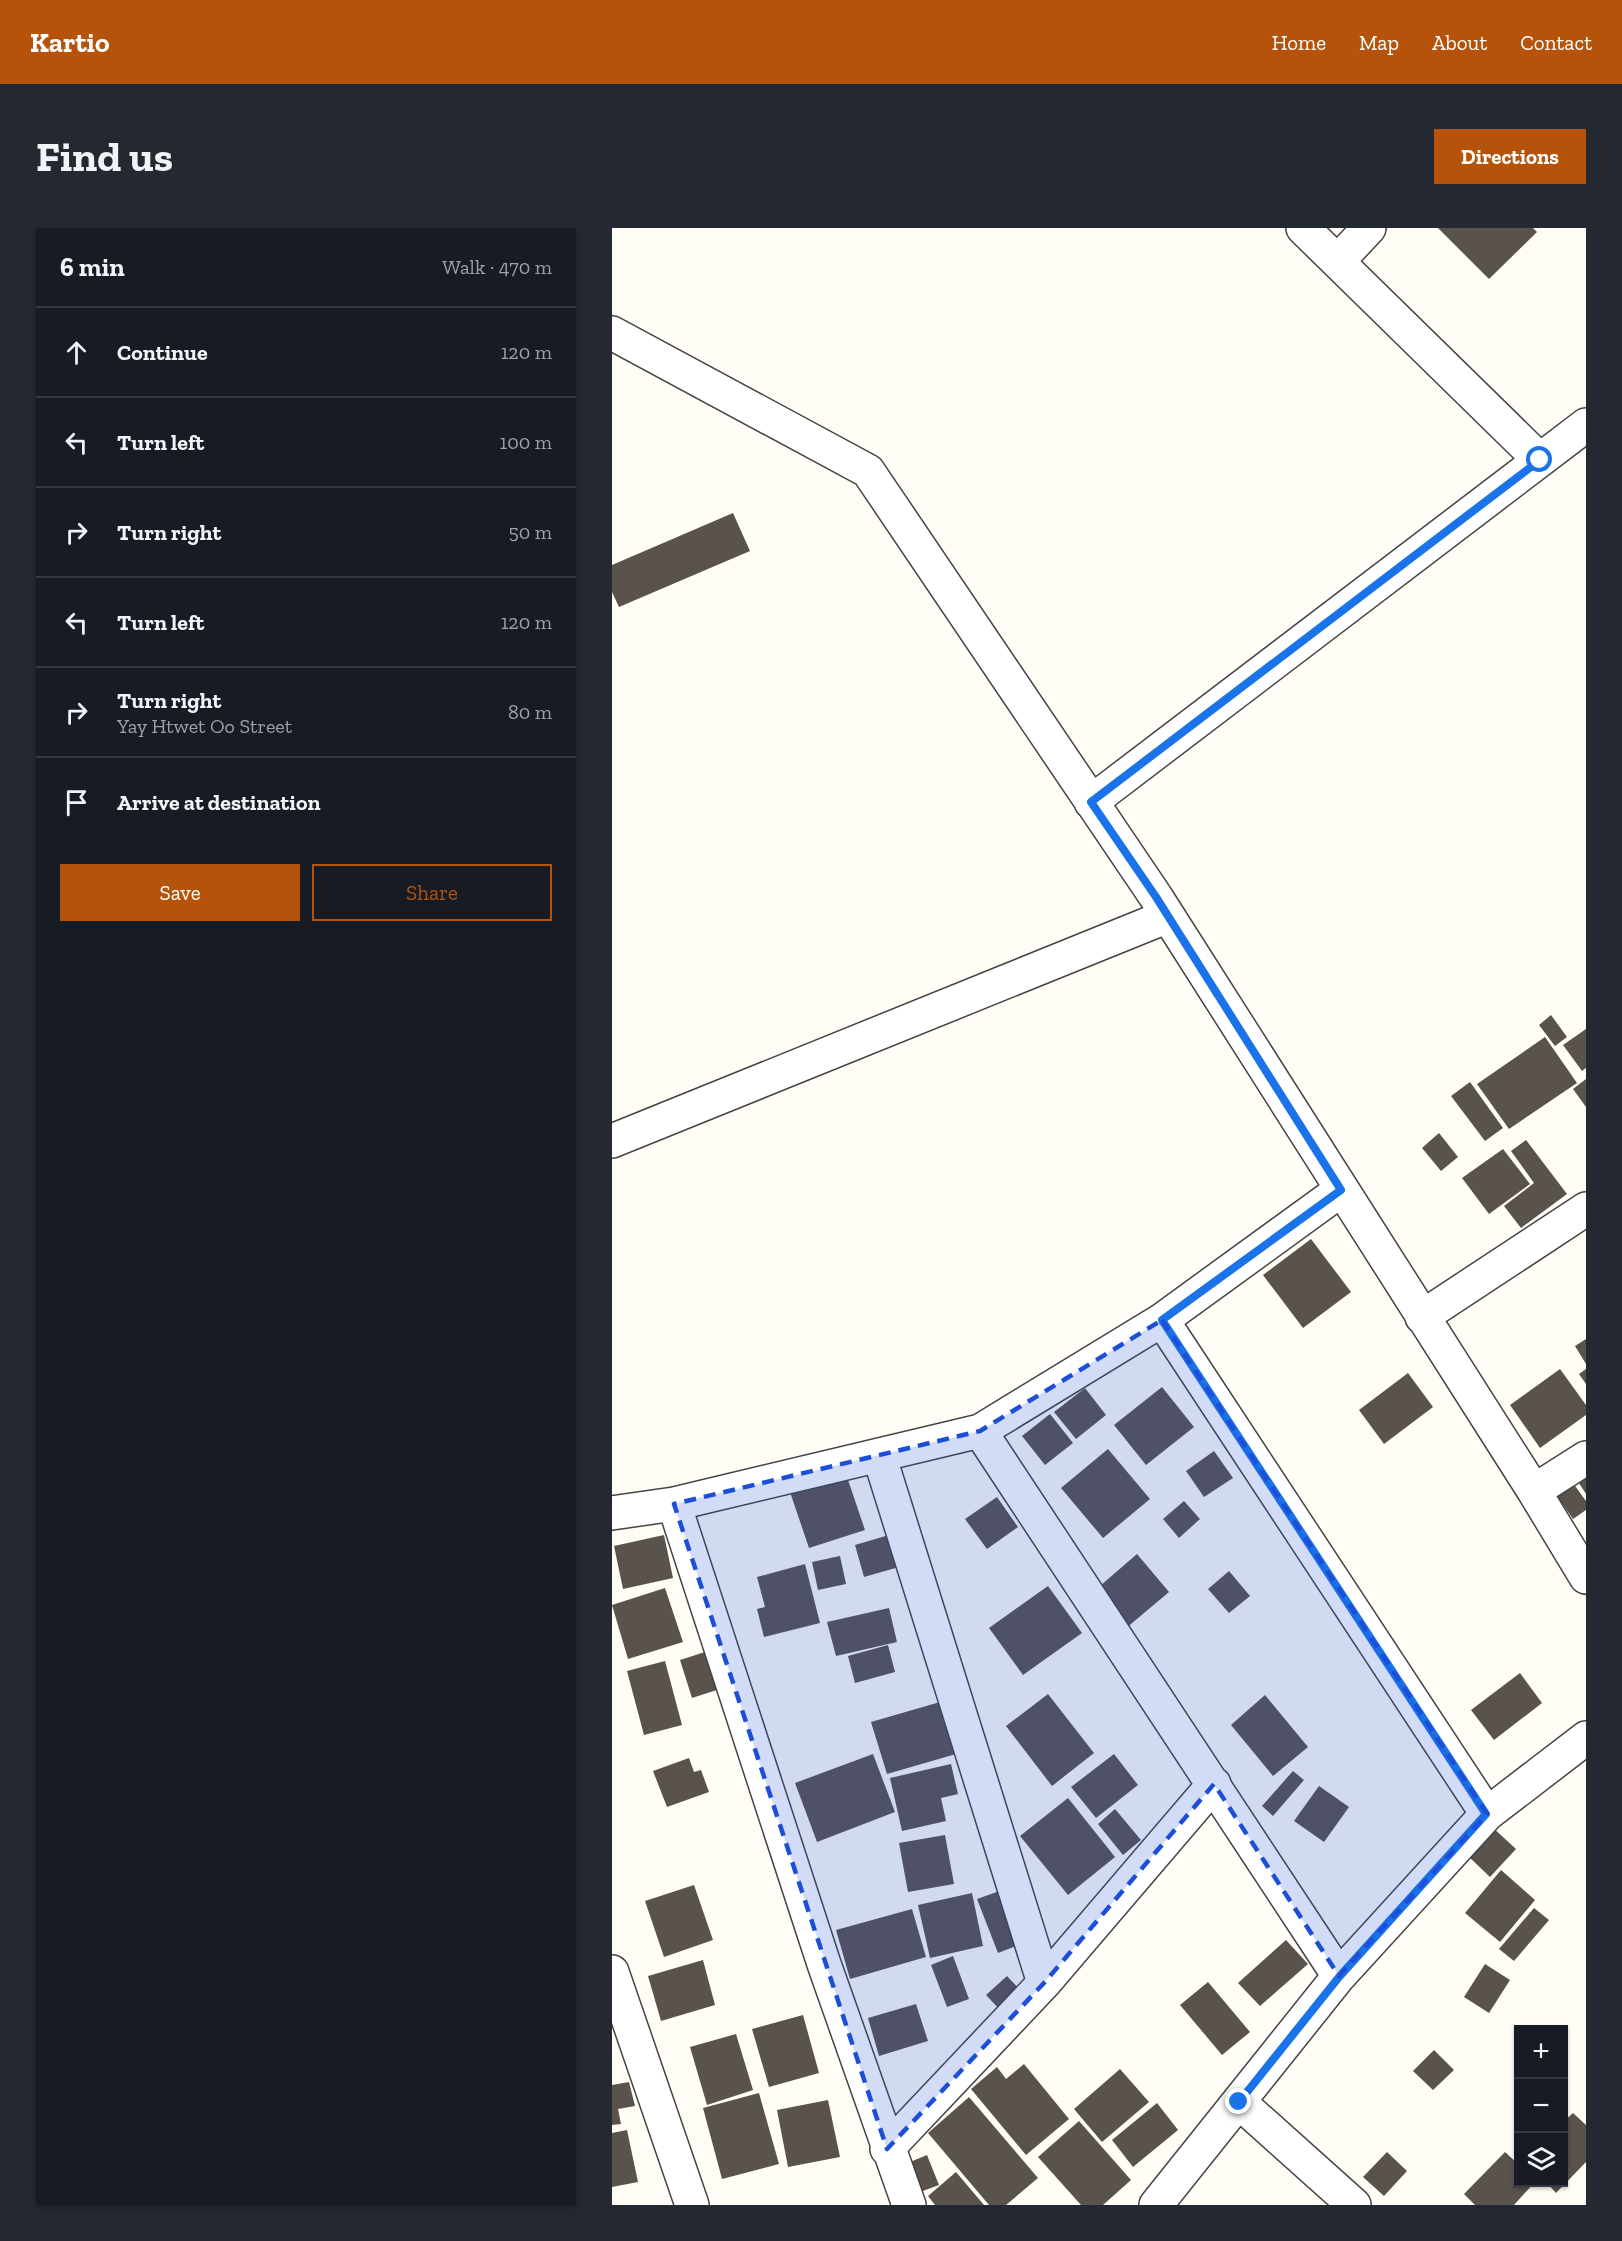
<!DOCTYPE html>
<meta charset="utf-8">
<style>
:root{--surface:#171b24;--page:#242831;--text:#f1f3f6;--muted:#9ea1a6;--line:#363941;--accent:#b45309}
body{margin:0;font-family:"Zilla Slab",serif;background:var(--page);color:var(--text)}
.controls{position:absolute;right:18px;bottom:18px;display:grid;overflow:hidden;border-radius:0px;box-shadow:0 2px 4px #0004}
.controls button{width:54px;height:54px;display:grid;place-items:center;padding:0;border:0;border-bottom:2px solid var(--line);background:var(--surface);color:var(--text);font:30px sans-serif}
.stop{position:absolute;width:18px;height:18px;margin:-14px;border:4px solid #1a73e8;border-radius:50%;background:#fff}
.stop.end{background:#1a73e8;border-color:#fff;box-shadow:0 2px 6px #0008}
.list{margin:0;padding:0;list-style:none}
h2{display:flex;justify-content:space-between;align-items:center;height:78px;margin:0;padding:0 24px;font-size:26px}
h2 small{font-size:20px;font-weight:400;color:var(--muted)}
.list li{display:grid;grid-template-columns:39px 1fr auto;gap:18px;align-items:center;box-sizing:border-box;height:90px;padding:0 24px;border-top:2px solid var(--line)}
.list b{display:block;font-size:22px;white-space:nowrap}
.list p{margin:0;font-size:20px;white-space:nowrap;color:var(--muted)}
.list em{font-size:20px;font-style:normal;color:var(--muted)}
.actions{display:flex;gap:12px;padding:18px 24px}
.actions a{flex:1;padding:14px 0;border:2px solid var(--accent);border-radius:0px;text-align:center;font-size:21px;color:var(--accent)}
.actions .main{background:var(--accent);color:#fff}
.icon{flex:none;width:33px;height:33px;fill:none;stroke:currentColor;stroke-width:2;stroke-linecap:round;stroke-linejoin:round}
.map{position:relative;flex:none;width:974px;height:1977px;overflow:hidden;border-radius:0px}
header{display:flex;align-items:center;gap:36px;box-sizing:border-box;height:84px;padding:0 30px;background:var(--accent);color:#fff}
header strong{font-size:28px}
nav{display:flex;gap:33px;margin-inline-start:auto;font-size:21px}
.intro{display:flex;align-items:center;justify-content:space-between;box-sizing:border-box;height:144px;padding:0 36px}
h1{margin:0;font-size:42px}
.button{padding:15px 27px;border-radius:0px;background:var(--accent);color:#fff;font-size:21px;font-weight:700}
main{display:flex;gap:36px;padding:0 36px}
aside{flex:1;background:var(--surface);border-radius:0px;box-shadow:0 2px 4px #0004}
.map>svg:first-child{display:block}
.building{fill:#5a524d}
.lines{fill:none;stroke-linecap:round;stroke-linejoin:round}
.minor-casing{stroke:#444;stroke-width:36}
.minor{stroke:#fff;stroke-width:33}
.route{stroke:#1a73e8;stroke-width:8}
.marked{fill:#1d4ed8;fill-opacity:0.2;stroke:#1d4ed8;stroke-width:4.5;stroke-dasharray:12 8;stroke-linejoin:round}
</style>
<header>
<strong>Kartio</strong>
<nav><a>Home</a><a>Map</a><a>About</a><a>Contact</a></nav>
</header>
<div class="intro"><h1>Find us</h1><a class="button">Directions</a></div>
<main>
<aside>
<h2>6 min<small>Walk · 470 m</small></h2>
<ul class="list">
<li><svg class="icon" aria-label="ahead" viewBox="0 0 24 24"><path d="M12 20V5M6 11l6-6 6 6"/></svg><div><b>Continue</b></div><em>120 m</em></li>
<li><svg class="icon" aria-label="left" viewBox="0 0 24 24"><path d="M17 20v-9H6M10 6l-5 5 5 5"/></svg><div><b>Turn left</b></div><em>100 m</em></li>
<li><svg class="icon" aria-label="right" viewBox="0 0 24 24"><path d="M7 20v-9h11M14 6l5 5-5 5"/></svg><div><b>Turn right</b></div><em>50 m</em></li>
<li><svg class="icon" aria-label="left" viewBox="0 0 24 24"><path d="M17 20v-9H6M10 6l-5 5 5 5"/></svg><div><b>Turn left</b></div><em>120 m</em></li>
<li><svg class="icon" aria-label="right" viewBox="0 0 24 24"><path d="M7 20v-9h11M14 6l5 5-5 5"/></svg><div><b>Turn right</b><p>Yay Htwet Oo Street</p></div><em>80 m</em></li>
<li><svg class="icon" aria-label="arrive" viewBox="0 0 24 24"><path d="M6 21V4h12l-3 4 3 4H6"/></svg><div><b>Arrive at destination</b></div></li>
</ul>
<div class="actions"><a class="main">Save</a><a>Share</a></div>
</aside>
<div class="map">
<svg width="974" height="1977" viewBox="0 0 974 1977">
<rect width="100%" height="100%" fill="#fffdf5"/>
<path class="building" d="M826,0H921L925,4L877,51Z
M121,285L138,323L7,379L0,364V337Z
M939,787L955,809L943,818L927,797Z
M974,801V840L970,843L951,817Z
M933,809L965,855L897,901L865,856Z
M974,851V879L961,861Z
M858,854L891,900L873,913L839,868Z
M827,905L846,929L829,943L810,920Z
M914,912L955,966L909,1000L892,978L922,955L899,923Z
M891,921L918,956L877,986L850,950Z
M699,1011L739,1064L691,1100L651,1047Z
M974,1111V1136L963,1118Z
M948,1141L974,1177V1187L928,1220L898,1177Z
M974,1141V1156L967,1146Z
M796,1145L821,1179L772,1216L747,1182Z
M550,1159L582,1199L534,1237L502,1197Z
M473,1160L494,1187L464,1211L442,1184Z
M438,1186L461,1215L433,1237L410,1208Z
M496,1221L538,1271L491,1310L449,1260Z
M602,1223L621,1250L592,1269L574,1243Z
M974,1242V1266L963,1249Z
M234,1246L253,1302L197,1320L178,1264Z
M958,1251L974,1273V1282L961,1291L942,1264Z
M385,1269L406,1299L375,1321L353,1291Z
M572,1273L588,1291L567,1310L551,1291Z
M52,1307L61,1350L11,1361L2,1318Z
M277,1307L287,1339L252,1349L243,1317Z
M525,1326L557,1364L513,1401L481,1364Z
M228,1328L234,1356L206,1362L200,1334Z
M193,1336L208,1395L152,1409L145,1381L153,1379L145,1349Z
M617,1343L638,1368L617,1385L596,1361Z
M436,1358L470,1405L411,1447L377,1400Z
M53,1360L71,1414L16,1431L0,1377Z
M277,1380L285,1414L224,1428L215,1394Z
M276,1417L283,1444L243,1455L236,1428Z
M96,1423L108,1461L80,1470L68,1432Z
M53,1433L70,1497L32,1507L15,1443Z
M908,1445L930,1475L882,1512L859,1482Z
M436,1466L482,1525L440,1558L394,1498Z
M653,1467L696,1519L661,1548L619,1497Z
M328,1474L344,1526L275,1546L259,1494Z
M261,1526L283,1584L205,1614L183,1555Z
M502,1526L526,1557L484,1590L459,1559Z
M77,1530L82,1544L89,1542L97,1564L55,1579L41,1543Z
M339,1536L346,1566L329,1570L334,1593L290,1603L278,1550Z
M681,1543L692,1552L661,1588L650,1578Z
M707,1558L737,1579L712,1614L682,1593Z
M456,1570L503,1629L456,1667L408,1608Z
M503,1581L529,1612L511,1627L486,1596Z
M879,1598L904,1621L878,1649L854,1626Z
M333,1607L342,1656L296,1664L287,1615Z
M889,1642L923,1672L888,1714L853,1685Z
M82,1657L101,1712L52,1729L33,1673Z
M393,1661L414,1714L386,1725L365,1671Z
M360,1665L371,1718L318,1730L306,1677Z
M922,1680L937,1692L902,1733L887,1721Z
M300,1681L314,1729L238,1751L224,1702Z
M674,1712L696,1736L648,1778L626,1755Z
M341,1728L357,1771L335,1779L319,1737Z
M91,1732L103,1777L49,1793L36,1748Z
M873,1736L898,1752L877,1785L852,1769Z
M395,1748L411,1765L390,1784L374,1767Z
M596,1754L638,1804L610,1827L568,1777Z
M304,1776L316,1813L267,1828L256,1790Z
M191,1787L207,1845L157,1859L140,1801Z
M124,1806L141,1862L95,1877L78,1819Z
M822,1822L842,1842L821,1862L801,1843Z
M412,1836L457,1891L414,1927L359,1861L385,1839L394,1851Z
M508,1841L537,1874L490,1914L462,1881Z
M17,1854L23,1878L6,1881L9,1896L0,1897V1857Z
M147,1865L167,1936L110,1951L91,1880Z
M357,1869L426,1950L394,1977H377L316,1905Z
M216,1872L228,1929L176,1939L165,1882Z
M545,1875L566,1902L521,1939L500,1912Z
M961,1885L974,1897V1934L944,1965L934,1954H951V1894Z
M467,1893L519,1952L491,1977H469L426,1929Z
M15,1902L26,1954L0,1959V1905Z
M775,1924L795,1943L772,1968L751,1949Z
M893,1924L906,1936V1954H923L902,1977H863L852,1966Z
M315,1927L327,1957L308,1964L298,1934Z
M344,1944L372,1977H323L316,1968Z"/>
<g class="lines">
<g class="minor-casing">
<path id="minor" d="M691,0L928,232
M726,33L757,0
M0,105L256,243L544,669L922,1263L974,1349
M479,574L974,197
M0,913L556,688
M810,1089L974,981
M550,1092L875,1586
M368,1203L727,1748
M267,1227L432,1755
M922,1263L974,1230
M62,1276L212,1736L297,1977
M0,1285L62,1276L368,1203L550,1092L729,962
M0,1744L80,1977
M627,1874L742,1977
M275,1921L432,1755L602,1556
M544,1977L727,1748L875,1586L974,1510"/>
</g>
<use href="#minor" class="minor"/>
</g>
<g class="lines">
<path class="route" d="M627,1874L727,1749L874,1586L550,1092L729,962L544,669L479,574L928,232"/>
</g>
<path class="marked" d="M550,1092L875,1586L727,1748L602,1556L432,1755L275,1921L62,1276L368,1203Z"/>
</svg>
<div class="controls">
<button>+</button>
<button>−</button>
<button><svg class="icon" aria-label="layers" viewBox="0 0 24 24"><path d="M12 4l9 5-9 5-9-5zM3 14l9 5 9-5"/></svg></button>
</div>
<div class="stop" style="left:928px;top:232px"></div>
<div class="stop end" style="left:627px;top:1874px"></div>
</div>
</main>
